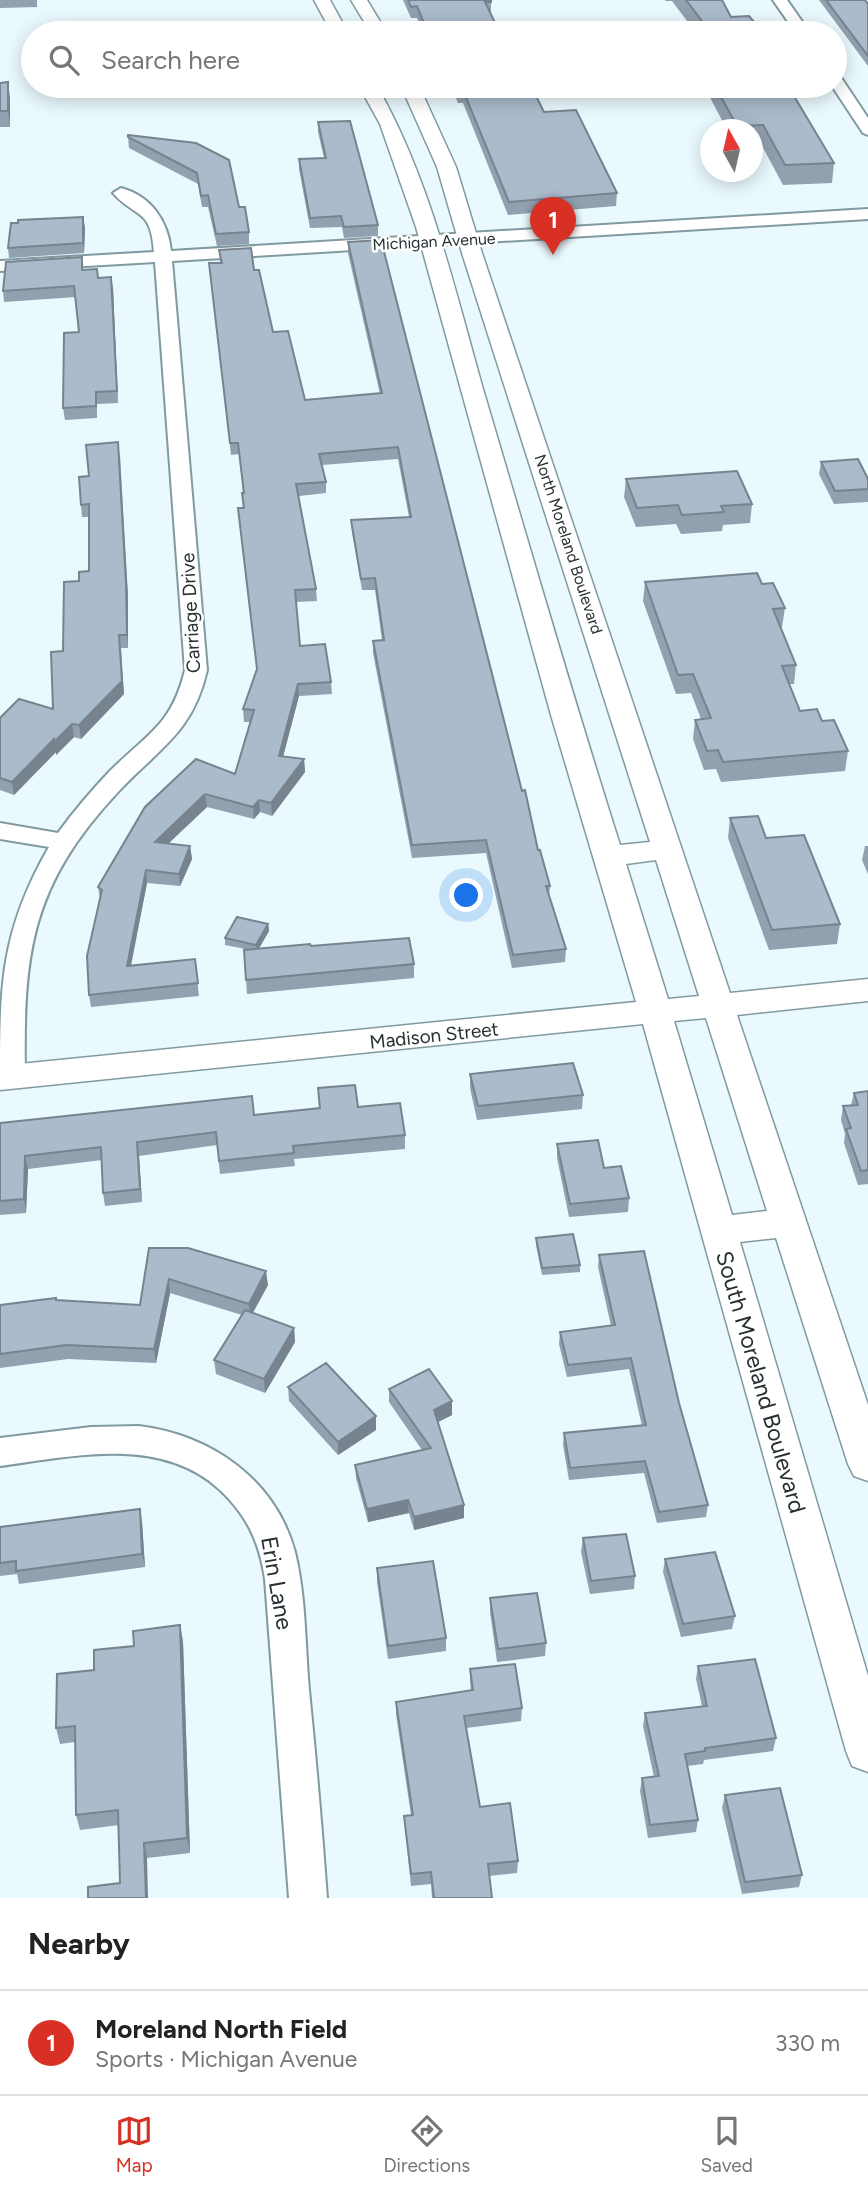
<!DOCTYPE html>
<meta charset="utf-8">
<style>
:root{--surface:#fff;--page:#f6f6f6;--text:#222;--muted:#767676;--line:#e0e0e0;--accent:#d93025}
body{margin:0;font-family:Figtree,sans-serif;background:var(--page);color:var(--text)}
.compass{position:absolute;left:700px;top:119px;width:63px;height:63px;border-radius:50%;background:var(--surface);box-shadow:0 4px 18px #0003;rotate:352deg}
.you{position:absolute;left:467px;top:896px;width:24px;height:24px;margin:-18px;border:5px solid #fff;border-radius:50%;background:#1a73e8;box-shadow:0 0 0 10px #1a73e833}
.badge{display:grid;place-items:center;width:46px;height:46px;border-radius:50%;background:var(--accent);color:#fff;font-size:23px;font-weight:700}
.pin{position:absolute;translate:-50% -58px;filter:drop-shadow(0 2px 4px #0008)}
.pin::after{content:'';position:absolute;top:37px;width:24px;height:21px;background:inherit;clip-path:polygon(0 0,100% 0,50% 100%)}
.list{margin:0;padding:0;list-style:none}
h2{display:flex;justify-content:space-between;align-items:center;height:91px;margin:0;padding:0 28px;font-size:30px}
h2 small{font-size:23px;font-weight:400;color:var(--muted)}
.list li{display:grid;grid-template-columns:46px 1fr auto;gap:21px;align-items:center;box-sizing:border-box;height:105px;padding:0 28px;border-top:2px solid var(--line)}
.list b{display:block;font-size:26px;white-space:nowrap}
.list p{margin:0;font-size:23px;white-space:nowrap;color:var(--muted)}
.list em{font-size:23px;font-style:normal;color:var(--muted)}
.icon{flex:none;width:38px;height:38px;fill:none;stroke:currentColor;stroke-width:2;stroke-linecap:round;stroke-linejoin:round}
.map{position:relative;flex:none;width:868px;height:1898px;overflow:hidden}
.search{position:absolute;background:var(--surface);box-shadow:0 4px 18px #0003;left:21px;right:21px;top:21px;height:77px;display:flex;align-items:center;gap:18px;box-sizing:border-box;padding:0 24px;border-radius:38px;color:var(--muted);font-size:26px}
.sheet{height:196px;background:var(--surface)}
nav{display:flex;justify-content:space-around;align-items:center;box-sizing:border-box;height:98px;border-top:2px solid var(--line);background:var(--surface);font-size:19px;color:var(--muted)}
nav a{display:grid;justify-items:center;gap:4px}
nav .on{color:var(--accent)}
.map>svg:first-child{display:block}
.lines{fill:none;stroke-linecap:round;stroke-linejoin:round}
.minor-casing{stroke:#819aa1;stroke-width:4}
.tertiary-casing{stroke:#819aa1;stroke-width:3}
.minor{fill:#fff;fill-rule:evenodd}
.tertiary{fill:#fff;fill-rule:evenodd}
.wall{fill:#92a1af}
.shaded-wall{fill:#77838e}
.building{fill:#aabbcb;stroke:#77838e;stroke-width:2}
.labels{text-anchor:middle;stroke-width:5;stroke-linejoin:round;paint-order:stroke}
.far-street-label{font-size:16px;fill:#263033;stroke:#fff}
.street-label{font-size:19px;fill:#263033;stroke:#fff}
.near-street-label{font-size:23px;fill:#263033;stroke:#fff}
</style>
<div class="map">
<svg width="868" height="1898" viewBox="0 0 868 1898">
<rect width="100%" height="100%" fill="#e9f9fd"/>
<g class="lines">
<g class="minor-casing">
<path id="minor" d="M773,0H787L810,33H796Z
M835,75L840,76L868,118V135L863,133L832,86H835Z
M121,188C151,196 168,221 171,251L868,209V219L172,261L207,670C193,733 158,749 118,792C30,886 23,954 25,1077L21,1084L11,1087L0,1082C0,987 0,932 49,847L0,839V823L58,833C74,811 91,791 110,771C147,734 172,725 185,670L155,262L0,271V261L154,252C151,207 136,219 113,193Z
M139,1426C211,1435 275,1479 295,1552C306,1597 305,1645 309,1690C316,1759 322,1829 327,1898H289L265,1579C260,1546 250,1522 228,1498C169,1433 77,1456 0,1466V1438L91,1427Z"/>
</g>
<g class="tertiary-casing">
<path id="tertiary" d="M314,0H330L348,33H332Z
M351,0H367L387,33H371Z
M359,86H377C430,179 454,287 483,389C528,541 572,694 620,845L650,842L462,253L437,167L401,86H419L456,167L482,253L730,993L868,979V1001L737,1015L868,1405V1481L854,1476L848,1464L776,1238L740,1242L868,1676V1772L852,1766L846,1751L643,1024L0,1090V1066L636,1002L551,715L416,227L380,124ZM656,860L699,996L668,999L626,864ZM706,1018L767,1211L732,1215L674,1021Z"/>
</g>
<use href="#minor" class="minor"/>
<use href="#tertiary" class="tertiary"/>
</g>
<path class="wall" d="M0,0H37V7L0,8Z
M403,0H491V14L500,33H423L417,18H411Z
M665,0H722L731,17L764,33H696L672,1H666Z
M819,0H865L868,4V66Z
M0,83L10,98V127H0Z
M451,86H531L544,112L617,193L616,206L508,215L463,103H458Z
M704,86H788L834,163L832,183L783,185L761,144H752V130H727Z
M318,122L378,225V236L344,238L342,227L310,228L299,169V159L324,158L318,132Z
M128,137L196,143L239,207L249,232V244L217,246L208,207H202L198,184L129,148Z
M18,223L85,227L84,253L9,258L8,248Z
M348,242L550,886L549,897L566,949L565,962L512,968L486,853L412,858L373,653V641L382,640L375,590H362L352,532L351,520L409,517L398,459L322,465L326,482V493L299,496L316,589L317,601L296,602L300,646L331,682L332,694L299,696L283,757L304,759L305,772L272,816L260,812L254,819L207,807L168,844L190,846L192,859L180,886L147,883L131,966L195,959L199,996L91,1007L89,995L100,899L98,887L145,807L235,774L250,722H244L243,709L257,670L239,520L243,508L242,493H243L239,454L231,455L210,274L220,263L219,250L254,270L273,332L305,400L380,394L348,253Z
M83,270L98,278L113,288L118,403L97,404V418L65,420L63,408L79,332L76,297L4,302L3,291Z
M120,454L128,596V648H121L124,694L81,739L74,737L56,755V752L14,795L0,790V718L53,709L79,581L89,571V517H82L81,505L89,476Z
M821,462L868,479V502L834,504L819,474Z
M626,479L752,504L750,523L723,525L722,531L681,534L676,524L636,527L624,497Z
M645,582L762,584L785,608L782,627H780L796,665L794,684H789L800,711L822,721L848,751L845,771L721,782L716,769L704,770L693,739L695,720L701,719L691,693L676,694L643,601Z
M730,818L766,838L840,924L837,944L769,950L728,838Z
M865,846H868V874L862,860Z
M268,924L269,931L259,948L311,946L414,964V978L247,994L244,950L245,949L225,945V938Z
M470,1074L583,1095L582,1109L477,1120L470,1088Z
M318,1088L358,1107L405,1135V1149L294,1159L295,1166L220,1174L217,1145L139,1156L142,1202L105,1206L103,1193L102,1160L28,1169L26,1213L0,1215V1123L254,1115L319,1108Z
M868,1091V1184L858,1185L844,1143L845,1134L841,1120L843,1106L851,1105L854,1093Z
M557,1144L604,1168L629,1198L628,1212L569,1217L557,1158Z
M536,1238L580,1265V1272L542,1275L536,1245Z
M149,1248L268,1285L253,1313L294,1328L295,1342L265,1393L216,1374L214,1360L242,1315L170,1293L156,1363L68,1359L0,1368V1305L56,1300L140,1305Z
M599,1255L679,1403L708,1505L706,1517L657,1523L644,1473L569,1480L563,1445L564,1433L642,1426L629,1369L567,1377L559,1344L560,1332L611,1326L598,1267Z
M288,1387L376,1430L338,1455L289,1401Z
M389,1389L452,1401V1415L438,1422L464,1518L414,1530L409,1513L368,1522L356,1478L355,1465L422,1450L389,1402Z
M142,1522L145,1567L19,1584L17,1574L0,1576V1527Z
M583,1538L635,1576L634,1589L590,1594L581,1552Z
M665,1559L735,1616L732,1629L681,1637L663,1572Z
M377,1568L446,1638V1651L388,1659L377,1582Z
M490,1598L546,1643L545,1656L497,1662L490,1612Z
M180,1625L183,1642L190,1853L147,1858L120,1883L119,1825L80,1830L76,1815L75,1742L60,1744L56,1728L94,1670L134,1646Z
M698,1666L776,1738L773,1751L704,1760L703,1764L687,1766L698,1820L696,1832L648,1838L640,1791L642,1778L654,1777L643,1726L645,1713L702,1706L696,1679Z
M470,1669L522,1708L521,1721L466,1728L480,1807L518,1861L517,1873L489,1876L492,1898H432L431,1884L411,1886L405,1828L404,1816L411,1815L396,1714V1702L471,1691L470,1682Z
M725,1795L802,1875L799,1887L742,1894L722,1808Z"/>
<path class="shaded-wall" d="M8,82L10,98V127L8,111Z
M83,217L85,227L84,253L83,243Z
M111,277L113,288L118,403L117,391Z
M118,442L128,596V648L127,635Z
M119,635L124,694L81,739L79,725Z
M298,684L299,696L280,768L279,756Z
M72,724L74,737L56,755V752L14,795L12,782L54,739Z
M304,759L305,772L272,816L271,803Z
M205,794L207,807L156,855L155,842Z
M259,800L260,812L254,819L253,807Z
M190,846L192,859L180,886L179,874Z
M146,870L147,883L128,979L127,966Z
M268,924L269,931L257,952L256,945Z
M137,1142L139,1156L142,1202L140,1189Z
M25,1156L28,1169L26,1213L24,1199Z
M266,1271L268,1285L250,1317L249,1304Z
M169,1279L170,1293L156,1363L154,1349Z
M294,1328L295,1342L265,1393L264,1379Z
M452,1401V1415L434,1424V1410Z
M376,1416V1430L338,1455V1442Z
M408,1500L409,1513L368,1522L367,1509Z
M464,1505V1518L414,1530V1517Z
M140,1509L142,1522L145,1567L142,1554Z
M180,1625L183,1642L190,1853L187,1838Z
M144,1843L147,1858L148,1898H146Z"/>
<path class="building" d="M408,0H491V2H485L500,33H428L417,6L411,7Z
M686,0H722L731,17L749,16L764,33H711Z
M826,0H865L868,4V56Z
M8,82V111H0V83Z
M456,86H531L544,112L576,110L617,193L509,202L463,90H458Z
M715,86H788L834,163L785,165L763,125L737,126Z
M350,121L378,225L344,227L341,216L310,218L299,159L326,158L318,122Z
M128,135L196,143L229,160L239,207H245L249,232L216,234L208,195L201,196L197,173L128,137Z
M83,217V243L8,248L11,223H18V220Z
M381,240L522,791L525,790L538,850H540L550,886H546L566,949L513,955L486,840L412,845L373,641L384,640L375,578L361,579L351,520L411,517L398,447L319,454L326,482L296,484L316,589L295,590L300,646L325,644L331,682L298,684L279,756L304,759L271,803L259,800L253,807L205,794L155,842L190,846L179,874L146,870L127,966L195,959L198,983L89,995L87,956L102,890L98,887L145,807L196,759L235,774L254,710L243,709L257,669L238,508H244L242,493H244L238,443H230L209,263H222L219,250L251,248L254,270H259L273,332L288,331L305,400L382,393L348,242Z
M82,257V270L97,269L98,278L111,277L117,391L96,392V406L63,408L64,333L79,332L74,286L3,291L6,262Z
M118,442L126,583L127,635H119L122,681L79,725L72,724L54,742V739L12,782L0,778V718L19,699L53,709L51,652L63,651L64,582L79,581V572L89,571V504L81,505L79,477L89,476L86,445Z
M858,459L868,479V489L835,491L821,462Z
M737,471L752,504L721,506L724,512L682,515L678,505L637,508L626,479Z
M757,573L762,584L773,583L785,608L773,609L796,665L782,666L800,711L817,709L822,721L834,720L848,751L723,762L718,750L707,751L695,720L711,718L693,674L678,675L645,582Z
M758,816L766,838L804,835L840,924L772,930L730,818Z
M237,917L268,924L256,945L225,938Z
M409,938L414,964L246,980L244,950L310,944L311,946Z
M573,1063L583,1095L478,1106L470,1074Z
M355,1085L358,1107L400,1103L405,1135L293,1146L294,1153L219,1161L216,1132L137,1142L140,1189L103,1193L101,1147L25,1156L24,1199L0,1201V1123L252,1096L254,1115L320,1108L318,1088Z
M868,1091V1170L861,1171L846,1129L851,1128L843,1106L858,1105L854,1093Z
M598,1140L604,1168L621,1166L629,1198L570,1204L557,1144Z
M573,1234L580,1265L542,1268L536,1238Z
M149,1248H188L266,1271L249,1304L169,1279L154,1349L66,1345L0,1354V1305L56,1298V1300L140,1305Z
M644,1251L679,1403L708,1505L659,1512L645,1461L570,1468L564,1433L646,1425L631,1358L568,1365L560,1332L615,1325L599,1255Z
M245,1310L294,1328L264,1379L214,1360Z
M326,1363L376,1416L338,1442L288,1387Z
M429,1369L452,1401L434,1410L464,1505L414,1517L408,1500L367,1509L355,1465L431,1448L389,1389Z
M140,1509L142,1554L16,1571V1561L0,1563V1527Z
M626,1534L635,1576L591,1581L583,1538Z
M715,1552L735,1616L683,1624L665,1559Z
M433,1561L446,1638L388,1646L377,1568Z
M537,1593L546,1643L498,1649L490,1598Z
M180,1625L187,1838L144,1843L146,1898H88V1887L120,1883L118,1810L76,1815L75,1726L56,1728L57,1674L94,1670V1650L134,1646L133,1631Z
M755,1659L776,1738L705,1748V1751L685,1754L698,1820L650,1825L642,1778L659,1776L645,1713L707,1706L698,1666Z
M515,1664L522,1708L464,1716L480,1807L510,1803L518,1861L488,1864L492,1898H434L431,1872L411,1874L404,1816L413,1815L396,1702L473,1690L470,1669Z
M780,1788L802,1875L745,1882L725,1795Z"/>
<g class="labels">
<g class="far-street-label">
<text transform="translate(434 241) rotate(-3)" y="6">Michigan Avenue</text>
<text transform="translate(569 544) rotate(72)" y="6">North Moreland Boulevard</text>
</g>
<g class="street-label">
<text transform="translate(190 613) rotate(-93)" y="7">Carriage Drive</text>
<text transform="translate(434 1035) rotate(-6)" y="7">Madison Street</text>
</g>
<g class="near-street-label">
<text transform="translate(761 1382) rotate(74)" y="8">South Moreland Boulevard</text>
<text transform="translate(277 1583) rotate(80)" y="8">Erin Lane</text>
</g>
</g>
</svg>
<svg class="compass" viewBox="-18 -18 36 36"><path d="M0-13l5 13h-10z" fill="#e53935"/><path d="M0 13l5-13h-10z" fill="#767676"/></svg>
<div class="you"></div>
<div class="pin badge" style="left:553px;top:255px">1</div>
<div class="search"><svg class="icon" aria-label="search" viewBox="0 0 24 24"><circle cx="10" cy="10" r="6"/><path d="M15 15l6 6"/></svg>Search here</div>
</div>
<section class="sheet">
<h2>Nearby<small></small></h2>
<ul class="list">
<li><span class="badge">1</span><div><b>Moreland North Field</b><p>Sports · Michigan Avenue</p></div><em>330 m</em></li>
</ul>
</section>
<nav>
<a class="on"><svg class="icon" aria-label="map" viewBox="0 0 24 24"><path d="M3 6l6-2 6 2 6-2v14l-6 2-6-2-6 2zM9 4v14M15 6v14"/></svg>Map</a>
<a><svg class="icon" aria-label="directions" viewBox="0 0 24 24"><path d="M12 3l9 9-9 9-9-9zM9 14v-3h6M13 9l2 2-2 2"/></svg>Directions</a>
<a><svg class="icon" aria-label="saved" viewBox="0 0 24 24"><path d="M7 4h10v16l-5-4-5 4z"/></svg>Saved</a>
</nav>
